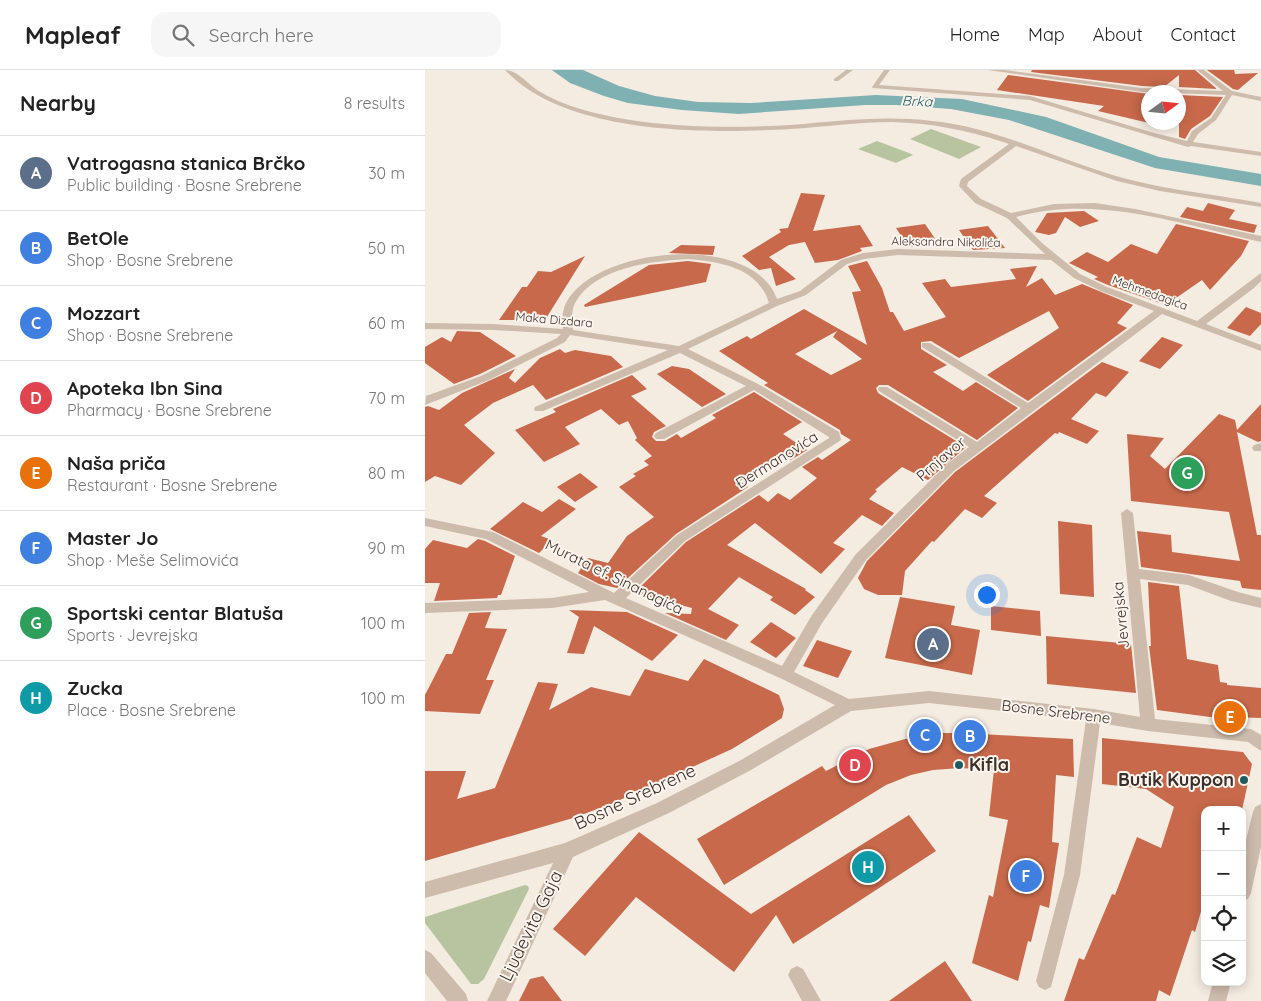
<!DOCTYPE html>
<meta charset="utf-8">
<style>
:root{--surface:#fff;--page:#f6f6f6;--text:#222;--muted:#767676;--line:#e0e0e0;--accent:#1f5a5e}
body{margin:0;font-family:Quicksand,sans-serif;background:var(--page);color:var(--text)}
.controls{position:absolute;right:15px;bottom:15px;display:grid;overflow:hidden;border-radius:10px;box-shadow:0 2px 12px #0003}
.controls button{width:45px;height:45px;display:grid;place-items:center;padding:0;border:0;border-bottom:1px solid var(--line);background:var(--surface);color:var(--text);font:25px sans-serif}
.compass{position:absolute;left:716px;top:15px;width:45px;height:45px;border-radius:50%;background:var(--surface);box-shadow:0 2px 12px #0003;rotate:75deg}
.you{position:absolute;left:561px;top:524px;width:18px;height:18px;margin:-12px;border:4px solid #fff;border-radius:50%;background:#1a73e8;box-shadow:0 0 0 8px #1a73e833}
.badge{display:grid;place-items:center;width:32px;height:32px;border-radius:50%;background:var(--accent);color:#fff;font-size:16px;font-weight:700}
.pin{position:absolute;translate:-50% -50%;border:2px solid #fff;box-shadow:0 1px 5px #0006}
.list{margin:0;padding:0;list-style:none}
h2{display:flex;justify-content:space-between;align-items:center;height:65px;margin:0;padding:0 20px;font-size:21px}
h2 small{font-size:16px;font-weight:400;color:var(--muted)}
.list li{display:grid;grid-template-columns:32px 1fr auto;gap:15px;align-items:center;box-sizing:border-box;height:75px;padding:0 20px;border-top:1px solid var(--line)}
.list b{display:block;font-size:19px;white-space:nowrap}
.list p{margin:0;font-size:16px;white-space:nowrap;color:var(--muted)}
.list em{font-size:16px;font-style:normal;color:var(--muted)}
.icon{flex:none;width:28px;height:28px;fill:none;stroke:currentColor;stroke-width:2;stroke-linecap:round;stroke-linejoin:round}
.map{position:relative;flex:none;width:836px;height:931px;overflow:hidden}
header{display:flex;align-items:center;gap:30px;box-sizing:border-box;height:70px;padding:0 25px;background:var(--surface);border-bottom:1px solid var(--line)}
header strong{font-size:24px}
nav{display:flex;gap:28px;margin-inline-start:auto;font-size:18px}
.search{width:350px;height:45px;background:var(--page);display:flex;align-items:center;gap:12px;box-sizing:border-box;padding:0 18px;border-radius:15px;color:var(--muted);font-size:19px}
main{display:flex}
aside{flex:1;background:var(--surface)}
.map>svg:first-child{display:block}
.green{fill:#b8c4a0}
.water{fill:#7fb0b2}
.building{fill:#c8694b;fill-rule:evenodd}
.lines{fill:none;stroke-linecap:round;stroke-linejoin:round}
.minor{fill:#cdbbac;fill-rule:evenodd}
.poi-dot{fill:#1f5a5e;stroke:#fbf5ee;stroke-width:2}
.labels{text-anchor:middle;stroke-width:4;stroke-linejoin:round;paint-order:stroke}
.far-street-label{font-size:12px;fill:#3b302b;stroke:#fbf5ee}
.far-water-label{font-size:14px;font-style:italic;fill:#1f5a5e;stroke:#fbf5ee}
.street-label{font-size:15px;fill:#3b302b;stroke:#fbf5ee}
.near-poi-label{font-size:18px;font-weight:bold;fill:#3b302b;stroke:#fbf5ee;text-anchor:start}
.near-street-label{font-size:18px;fill:#3b302b;stroke:#fbf5ee}
</style>
<header>
<strong>Mapleaf</strong>
<div class="search"><svg class="icon" aria-label="search" viewBox="0 0 24 24"><circle cx="10" cy="10" r="6"/><path d="M15 15l6 6"/></svg>Search here</div>
<nav><a>Home</a><a>Map</a><a>About</a><a>Contact</a></nav>
</header>
<main>
<aside>
<h2>Nearby<small>8 results</small></h2>
<ul class="list">
<li><span class="badge" style="background:#5c6f8a">A</span><div><b>Vatrogasna stanica Brčko</b><p>Public building · Bosne Srebrene</p></div><em>30 m</em></li>
<li><span class="badge" style="background:#3f7fe0">B</span><div><b>BetOle</b><p>Shop · Bosne Srebrene</p></div><em>50 m</em></li>
<li><span class="badge" style="background:#3f7fe0">C</span><div><b>Mozzart</b><p>Shop · Bosne Srebrene</p></div><em>60 m</em></li>
<li><span class="badge" style="background:#e0444e">D</span><div><b>Apoteka Ibn Sina</b><p>Pharmacy · Bosne Srebrene</p></div><em>70 m</em></li>
<li><span class="badge" style="background:#e8710a">E</span><div><b>Naša priča</b><p>Restaurant · Bosne Srebrene</p></div><em>80 m</em></li>
<li><span class="badge" style="background:#3f7fe0">F</span><div><b>Master Jo</b><p>Shop · Meše Selimovića</p></div><em>90 m</em></li>
<li><span class="badge" style="background:#2e9e5b">G</span><div><b>Sportski centar Blatuša</b><p>Sports · Jevrejska</p></div><em>100 m</em></li>
<li><span class="badge" style="background:#0f9aa8">H</span><div><b>Zucka</b><p>Place · Bosne Srebrene</p></div><em>100 m</em></li>
</ul>
</aside>
<div class="map">
<svg width="836" height="931" viewBox="0 0 836 931">
<rect width="100%" height="100%" fill="#f4ebe1"/>
<path class="green" d="M506,59L556,77L534,89L485,69Z
M452,71L484,83L488,85L471,93L433,79Z
M100,815L103,816L104,819L59,909L53,914H46L0,853V847Z"/>
<path class="water" d="M127,0H158L194,16L230,26L273,32L326,33L451,25L537,29L621,47L734,87L836,104V116L730,98L584,50L526,39L471,35H440L314,44L257,40L203,33L179,26L145,13Z"/>
<path class="building" d="M607,0H770L792,19L754,17V5L739,17L717,16L606,2Z
M782,0H809L810,4L833,3L813,20L808,19Z
M583,5L724,24V53L673,41L679,36L572,20Z
M754,25L798,27L785,46L766,59L760,69L754,67Z
M376,123L400,125L388,161L435,155L448,176L435,178L437,181L413,190L390,193L380,172L364,175L344,187L371,209L351,216L346,198L334,200L317,186L356,162L354,159L363,158Z
M783,133L810,140L804,149L832,155L829,163L755,147L762,137L778,141Z
M659,141L674,151L655,157L640,147L631,163L624,165L610,162L622,143Z
M500,154L515,176L483,177L471,158Z
M751,154L824,171L816,186L785,220L777,210L741,235L683,215L669,209L673,207L644,193L662,182L683,192L706,174L732,184Z
M563,156L580,178L548,180L534,160Z
M256,175L290,176L288,185L244,183Z
M160,186L120,250H74L97,217H102L113,201L126,202Z
M263,191L286,194L281,212L160,237L159,235L224,195Z
M442,191L457,218L465,242H468L479,261L521,247L497,213L520,209L526,217L591,209L585,199L612,196L601,217L617,208L630,225L657,214L708,235L692,253L702,258L603,331L562,305L634,258L624,241L534,288L506,271L496,272V279L522,295L508,302L538,321L551,312L593,338L552,370L463,315H454L451,318L453,323L541,377L503,410L477,397L450,420L452,421L444,429L469,443L457,456L437,445L408,473L420,479L396,504L330,453L302,475L381,519L380,520L390,527L370,545L345,530L348,527L314,507L283,539L314,555L301,570L240,543L266,544L267,538L209,523L261,472L334,425L343,432L353,423L365,430L392,408L377,397L393,387L397,390L426,370L416,364L415,360L339,315L343,313L294,281L322,266L326,269L379,239L442,275L427,222L436,221L423,196ZM412,261L408,267L437,289L406,305L370,284Z
M821,237L836,243V254L825,266L802,258Z
M32,261L55,262L91,286L55,304L29,314L0,293V277L17,267L26,272Z
M737,267L758,275L735,299L714,291Z
M135,279L140,283L150,280L186,286L198,297L121,330L108,315L68,333L39,355L70,383L36,415L10,406L0,412V337L3,336L14,340L37,323L90,299L84,308L90,313L115,288Z
M677,292L704,302L681,327L671,323L646,349L674,361L662,374L634,362L633,364L630,363L559,426L572,433L557,448L540,439L509,472L507,471L480,501L477,525H453L439,519L433,508L442,491L530,402Z
M247,296L264,299L301,324L277,337L232,304Z
M207,305L222,319L206,326L241,356L229,362L227,367L231,371H240L252,364L256,368L291,348L287,345L329,322L377,352L358,364L382,380L366,390L358,384L315,411L323,417L251,464L192,518L174,514L153,503L163,488L183,493L202,466L229,447L194,417L211,406L208,404L224,395L219,391L227,386L210,370L212,368L203,351L194,355L176,339L140,357L155,374L119,392L90,360L131,342L128,339Z
M836,334V371L833,372L812,362L832,465H836V520L817,518L815,511L716,497L712,461L746,465L747,482L815,491L804,442L706,431L702,364L739,368L725,386L740,399L794,344L810,350L812,360Z
M155,403L173,417L150,432L132,417Z
M134,429L151,439L116,466L127,470L114,483L65,459L98,432L117,442Z
M633,451L667,455L669,527L635,524Z
M53,469L60,471L90,486L76,525H73L72,528L9,531L15,513H0V479L8,470L42,478Z
M723,512L754,516L762,589L793,595L795,612L802,613V615L836,618V648L808,647V650L732,640L724,576H726Z
M475,527L530,536L526,555L555,560L547,605L460,588Z
M566,536L615,541L616,566L566,560Z
M144,540L202,542L253,565L227,591L169,556L159,584L142,583L154,547Z
M66,542L60,558L82,559L61,610H69L55,644L0,641V625L21,584H27L44,543Z
M346,552L371,568L351,588L325,572Z
M621,566L706,574L711,623L622,614Z
M392,570L427,581L413,608L378,596Z
M279,589L354,625L359,639L357,648L307,679L186,734L148,748L0,791V701H41L32,729L70,718L113,612L133,614L124,640L166,617L205,626L220,599L263,611Z
M502,663H534L648,669L649,707L631,705L627,772L634,773L624,838L615,835L606,872L603,871L593,911L547,893L564,825L568,827L583,750L564,746L569,700L535,698L508,700L486,705L461,715L299,815L272,769L397,696L401,701L444,679Z
M677,668L818,682L827,694L817,740H780V828L770,862L767,860L745,926L734,920L731,931H639L654,888L659,890L687,824L690,825L712,767L736,778L749,737L721,719L677,714Z
M484,745L511,781L368,874L351,845L309,902L211,827L160,886L128,859L214,762L326,844Z
M520,891L547,931H464Z
M118,906L137,931H94L105,909Z"/>
<g class="lines">
<path class="minor" d="M80,0C92,0 102,13 112,20C139,37 174,45 205,50C258,58 313,58 366,55C413,51 459,45 507,51C568,57 620,84 678,102C729,119 783,123 836,133V137L735,121L692,111L591,76L543,112L542,116L556,129L586,143L629,134L670,133L710,139L836,166V172C756,154 672,124 591,147L617,173L655,204L682,217L772,251L836,203V211L829,218L781,254L836,275V281L737,244L529,401L441,490L397,553L369,602L424,629L504,621L669,639L715,647L696,443L702,439L708,443L714,499L764,505L813,522L836,528V538L806,531L763,515L715,509L730,649L826,659L836,665V681L823,672L723,661L675,653L655,805L626,917L620,920L614,917L611,911L639,805L661,650L504,633L426,641L326,700L244,743L148,787L81,931H62L128,793L0,828V812L140,773L232,733L316,690L410,635L355,608L180,530L127,538L0,543V533L127,528L164,522L61,469L0,456V448L68,462L189,523L252,465L404,368V367L329,320L239,369H231L229,366L231,363L321,316L255,283L118,341H110L109,339L110,337L243,280L145,265L140,272L64,310L0,335L1,326L56,306L132,268L136,264L69,260L0,259V253L69,254L138,259C137,250 137,241 141,233C170,176 329,162 352,229L375,221L416,190L438,183L473,179L620,184L582,148L550,133L534,116L536,109L584,74L578,72C542,60 505,53 467,52C433,52 399,57 365,59C282,64 141,65 80,0ZM473,185L626,190L649,208L676,221L729,241L603,333L505,273H497V277L596,338L552,372L462,317H454L453,319L454,321L544,377L521,395L431,484L387,545L357,596L201,528L260,471L416,370L414,362L333,314L263,279L352,236L381,225L422,194L439,189ZM263,189C295,192 333,197 344,233L254,276L148,260C147,251 146,241 150,233C170,197 228,191 263,189Z
M421,0H428L413,11H409V9Z
M459,0H465L454,15L605,26L729,63L762,71L767,61L786,48L801,25L717,22L563,0H580L717,18L798,21L772,0H779L807,21L836,27V31L807,25L791,50L773,64L768,72L836,82V86L766,76L763,77L605,30L448,18L447,17Z
M836,373V381H829L827,378L829,375Z
M836,734V777L826,823L823,829L817,831V786L828,742L830,737Z
M0,880L6,883L41,924L43,931H22L0,903Z
M372,896L378,899L396,931H377L363,905L366,899Z
M788,912H806L801,931H783Z"/>
</g>
<g class="poi-dot">
<circle cx="534" cy="695" r="5"/>
<circle cx="819" cy="710" r="5"/>
</g>
<g class="labels">
<g class="far-street-label">
<text transform="translate(521 172) rotate(1)" y="4">Aleksandra Nikolića</text>
<text transform="translate(725 223) rotate(20)" y="4">Mehmedagića</text>
<text transform="translate(129 250) rotate(5)" y="4">Maka Dizdara</text>
</g>
<g class="far-water-label">
<text transform="translate(492 31) rotate(3)" y="5">Brka</text>
</g>
<g class="street-label">
<text transform="translate(516 389) rotate(-41)" y="5">Prnjavor</text>
<text transform="translate(352 390) rotate(-32)" y="5">Đermanovića</text>
<text transform="translate(189 507) rotate(26)" y="5">Murata ef. Sinanagića</text>
<text transform="translate(696 545) rotate(-95)" y="5">Jevrejska</text>
<text transform="translate(631 642) rotate(7)" y="5">Bosne Srebrene</text>
</g>
<g class="near-poi-label">
<text x="544" y="701">Kifla</text>
<text x="809" y="716" text-anchor="end">Butik Kuppon</text>
</g>
<g class="near-street-label">
<text transform="translate(210 727) rotate(-25)" y="6">Bosne Srebrene</text>
<text transform="translate(106 856) rotate(-64)" y="6">Ljudevita Gaja</text>
</g>
</g>
</svg>
<div class="controls">
<button>+</button>
<button>−</button>
<button><svg class="icon" aria-label="locate" viewBox="0 0 24 24"><circle cx="12" cy="12" r="6"/><path d="M12 2v4M12 18v4M2 12h4M18 12h4"/></svg></button>
<button><svg class="icon" aria-label="layers" viewBox="0 0 24 24"><path d="M12 4l9 5-9 5-9-5zM3 14l9 5 9-5"/></svg></button>
</div>
<svg class="compass" viewBox="-18 -18 36 36"><path d="M0-13l5 13h-10z" fill="#e53935"/><path d="M0 13l5-13h-10z" fill="#767676"/></svg>
<div class="you"></div>
<div class="pin badge" style="left:508px;top:574px;background:#5c6f8a">A</div>
<div class="pin badge" style="left:545px;top:666px;background:#3f7fe0">B</div>
<div class="pin badge" style="left:500px;top:665px;background:#3f7fe0">C</div>
<div class="pin badge" style="left:430px;top:695px;background:#e0444e">D</div>
<div class="pin badge" style="left:805px;top:647px;background:#e8710a">E</div>
<div class="pin badge" style="left:601px;top:806px;background:#3f7fe0">F</div>
<div class="pin badge" style="left:762px;top:403px;background:#2e9e5b">G</div>
<div class="pin badge" style="left:443px;top:797px;background:#0f9aa8">H</div>
</div>
</main>
